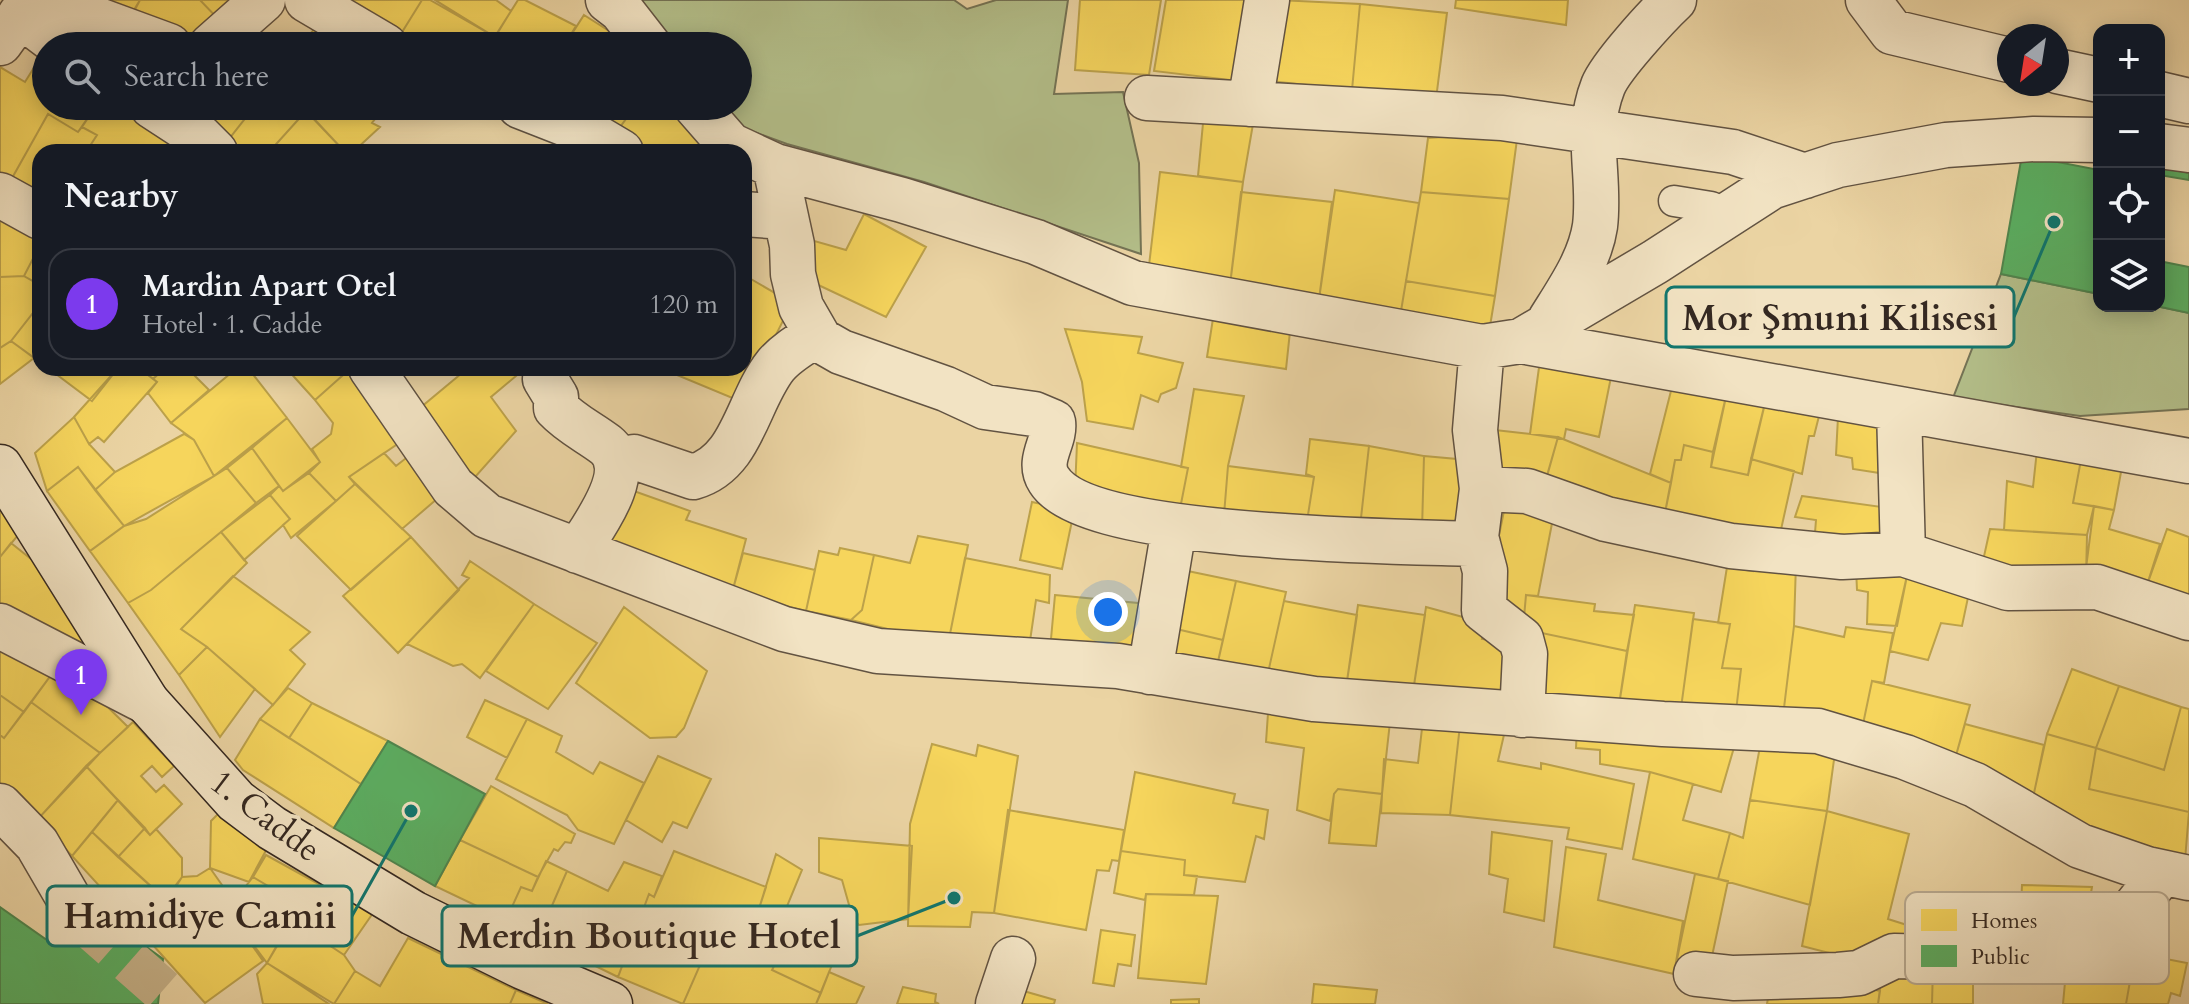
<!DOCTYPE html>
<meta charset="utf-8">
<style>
:root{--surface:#171b24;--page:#242831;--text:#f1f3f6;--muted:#9ea1a6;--line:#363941;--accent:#7c3aed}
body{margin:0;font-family:Cardo,serif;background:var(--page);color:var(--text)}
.controls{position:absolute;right:24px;top:24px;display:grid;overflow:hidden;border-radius:16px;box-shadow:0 4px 20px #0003}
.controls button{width:72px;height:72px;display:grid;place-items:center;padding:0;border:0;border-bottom:2px solid var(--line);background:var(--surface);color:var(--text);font:40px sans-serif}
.compass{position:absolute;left:1997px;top:24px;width:72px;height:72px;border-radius:50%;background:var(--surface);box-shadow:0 4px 20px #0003;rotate:210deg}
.you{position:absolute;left:1108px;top:612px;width:28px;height:28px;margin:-20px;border:6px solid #fff;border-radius:50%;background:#1a73e8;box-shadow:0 0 0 12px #1a73e833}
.badge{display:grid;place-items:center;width:52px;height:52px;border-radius:50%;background:var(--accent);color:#fff;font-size:26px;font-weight:700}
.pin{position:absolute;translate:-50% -66px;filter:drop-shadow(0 2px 4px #0008)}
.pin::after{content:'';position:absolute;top:42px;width:28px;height:24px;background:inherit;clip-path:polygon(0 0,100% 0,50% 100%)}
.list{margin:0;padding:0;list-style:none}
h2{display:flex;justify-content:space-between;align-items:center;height:104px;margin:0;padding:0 32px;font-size:34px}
h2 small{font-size:26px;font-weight:400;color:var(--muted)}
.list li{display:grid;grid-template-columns:52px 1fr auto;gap:24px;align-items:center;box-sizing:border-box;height:112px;margin:0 16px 16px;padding:0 16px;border:2px solid var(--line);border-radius:24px}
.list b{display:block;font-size:30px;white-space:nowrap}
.list p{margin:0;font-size:26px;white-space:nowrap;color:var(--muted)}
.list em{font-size:26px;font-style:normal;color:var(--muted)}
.icon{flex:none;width:44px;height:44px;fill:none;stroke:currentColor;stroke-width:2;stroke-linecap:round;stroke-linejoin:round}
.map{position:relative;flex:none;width:2189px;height:1004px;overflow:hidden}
.search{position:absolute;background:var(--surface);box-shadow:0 4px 20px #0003;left:32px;top:32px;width:720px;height:88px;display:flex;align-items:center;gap:20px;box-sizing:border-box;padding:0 28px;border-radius:44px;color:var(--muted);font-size:30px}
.panel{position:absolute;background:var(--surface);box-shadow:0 4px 20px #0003;left:32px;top:144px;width:720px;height:232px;border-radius:24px}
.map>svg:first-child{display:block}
.green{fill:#b3be89;stroke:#747355;stroke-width:2}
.homes{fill:#f6d55c;stroke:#bca14a;stroke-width:2}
.public{fill:#5aae61;stroke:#4f864e;stroke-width:2}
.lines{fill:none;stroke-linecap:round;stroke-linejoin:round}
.street-tunnel{stroke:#c6b289;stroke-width:44;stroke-dasharray:44 22;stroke-linecap:butt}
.lane-casing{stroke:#625342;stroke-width:33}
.street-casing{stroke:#625342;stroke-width:47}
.secondary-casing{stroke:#342821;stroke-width:47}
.lane{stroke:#f2e3c3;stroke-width:30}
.street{stroke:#f2e3c3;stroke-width:44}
.secondary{stroke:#f2e3c3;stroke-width:44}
.labels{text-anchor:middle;stroke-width:8;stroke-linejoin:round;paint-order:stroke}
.street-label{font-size:34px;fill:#342821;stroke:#f2e3c3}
.key{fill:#f2e3c3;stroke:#b9ab92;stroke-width:2}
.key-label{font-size:22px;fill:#342821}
.leader{fill:none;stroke:#0f766e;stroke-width:3}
.callout-dot{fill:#0f766e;stroke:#f2e3c3;stroke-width:3}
.callout{fill:#f2e3c3;stroke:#0f766e;stroke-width:3}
.callout-label{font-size:36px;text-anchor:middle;font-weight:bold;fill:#342821}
</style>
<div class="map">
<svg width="2189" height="1004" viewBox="0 0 2189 1004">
<rect width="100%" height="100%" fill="#ebd4a3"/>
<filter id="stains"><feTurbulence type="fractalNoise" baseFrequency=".0025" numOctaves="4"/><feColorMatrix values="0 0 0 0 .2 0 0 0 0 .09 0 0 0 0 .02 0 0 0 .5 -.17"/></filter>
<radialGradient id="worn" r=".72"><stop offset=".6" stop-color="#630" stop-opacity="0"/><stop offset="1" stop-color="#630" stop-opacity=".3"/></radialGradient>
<path class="green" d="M634,0H954L967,9L996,0H1068L1054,94L1123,92L1139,163L1141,254L924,182L787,144L735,125L720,106H738V46H674Z
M2001,274L2099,294V306H2156L2189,313V409L2080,416L1953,398Z"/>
<path class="homes" d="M98,0H140L128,23Z
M140,0H200L221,22L203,41L131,15Z
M200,0H246L221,22Z
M329,0H422L394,45Z
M422,0H430L495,37L489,46L394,45Z
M435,0H496L511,11L495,37Z
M518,0H525L576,26L564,46H489Z
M1080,0H1161L1149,75L1075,70Z
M1166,0H1249L1238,81L1154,71Z
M1278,0L1360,4L1352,90L1270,81Z
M1456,0H1568L1566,25L1455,8Z
M1360,4L1447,13L1436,99L1352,90Z
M584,15L617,36L609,46H564Z
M321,20L358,46H301Z
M45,50L46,106H96L78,132L48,114L11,180L0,175V67L25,82Z
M96,106H140L189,152H86L97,135L82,127Z
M174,106H255L225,144Z
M255,106H302L306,111L269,152H231L225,144Z
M302,106H368L379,114L372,123L380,127L353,152H345Z
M550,106H626L631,112L615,134Z
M626,106H675L706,141L699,152H644L615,134L631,112Z
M306,111L345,152H269Z
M1204,113L1253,124L1243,182L1198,176Z
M48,114L78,132L82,127L97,135L86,152H40V198L11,180Z
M1518,132L1509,199L1421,192L1428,138Z
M1160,172L1243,182L1230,285L1148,274Z
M1335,190L1419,203L1401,311L1319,299Z
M1241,192L1332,202L1319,299L1230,285Z
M1421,192L1509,199L1495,296L1406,281Z
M0,210L40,231V245L24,276L0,277Z
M864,214L926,247L886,317L812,282L811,240L846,250Z
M40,245V285L24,276Z
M744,275L792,303L742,402L677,375L681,368H744Z
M24,276L40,285V304L11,341L0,348V277Z
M1406,281L1495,296L1490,326L1401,311Z
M40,304V362L11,341Z
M1214,312L1291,322L1286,369L1207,357Z
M1065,329L1142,337L1138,353L1183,363L1176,388L1161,394L1158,402L1141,395L1133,429L1087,421L1082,382Z
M11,341L34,358L0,384V348Z
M1540,360L1612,372L1599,437L1566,429L1564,439L1530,434Z
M48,368H118L92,401Z
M118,368H139L157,382L104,442L98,437L89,444L74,417Z
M139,368H165L153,379Z
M165,368H187L209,390L171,423L148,393L157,382L153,379Z
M237,368H248L287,418L214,476L194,440L171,423Z
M286,368H351L315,400Z
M351,368L402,441L349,477L355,484L336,501L309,473L320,462L312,449L331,434L333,423L315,400Z
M468,368H508L516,376L491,397L516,431L468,485L414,413Z
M1674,379L1727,392L1713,452L1684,445L1681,460H1675L1671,483L1650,474Z
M1194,389L1244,396L1228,466L1224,515L1180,509L1188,468L1181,467Z
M1727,392L1766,399L1748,475L1711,467Z
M1766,399L1821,408L1814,436H1809L1802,474L1751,459Z
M74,417L89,444L115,472L95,490L78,467L47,491L35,453Z
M1838,417L1889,425L1886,474L1853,469L1852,458L1836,455Z
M287,418L320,462L283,491L252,448Z
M1486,429L1558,437L1546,480L1487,471Z
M184,434L194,440L214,476L124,526L95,490L115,472Z
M1558,437L1671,483L1664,518L1544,486Z
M1310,439L1369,446L1360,527L1307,521L1314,477L1306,474Z
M2038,441L2083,449L2073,503L2094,506L2087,535L2004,530L2007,481L2033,487Z
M1077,443L1188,468L1180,509L1075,491Z
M1684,445L1713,452L1711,467L1748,475L1751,459L1794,471L1778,543L1664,518L1675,460H1681Z
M1369,446L1424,456L1422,530L1360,527Z
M252,448L279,486L256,503L227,468Z
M2083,449L2124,456L2114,510L2073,503Z
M384,453L396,466L410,455L445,492L402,529L349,477Z
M1424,456L1468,460L1467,532L1422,530Z
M1228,466L1314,477L1307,521L1224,515Z
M78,467L124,526L90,551L47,491Z
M227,468L256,503L151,590L128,603L90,551L124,526L146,519Z
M309,473L336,501L291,538L283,525L290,519L270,495L279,486L283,491Z
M355,484L411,537L351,590L297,536Z
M631,490L690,511L686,520L746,539L732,593L606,544Z
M270,495L290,519L244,560L221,532Z
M1802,496L1882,507L1879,549L1814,545L1816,520L1795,517Z
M1032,502L1074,511L1062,569L1020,560Z
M1505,506L1554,513L1538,596L1526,595L1524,617L1491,610L1494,560Z
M2094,506L2114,510L2109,529L2160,544L2146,588L2086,568Z
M0,510L19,534L0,557Z
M1990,529L2087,535L2086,578L1981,570Z
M2167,529L2189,537V605L2146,588Z
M221,532L247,563L181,629L207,647L179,675L128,603L151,590Z
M918,536L968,545L949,639L904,633L851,620L862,610L874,555L910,563Z
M411,537L459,590L398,653L343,596Z
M11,543L36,563L87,636L71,659L0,615V557Z
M840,548L874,555L862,610L851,620L806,611L819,551L838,555Z
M743,553L815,570L806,611L732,593Z
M1755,556L1796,563L1794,626L1783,716L1736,711L1741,669L1722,668L1730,624L1718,623L1727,567L1753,571Z
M965,558L1050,575L1049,603L1036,600L1030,641L949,639Z
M470,561L534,604L480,678L462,664L453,666L407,644L469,578L462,575Z
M1856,568L1908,571L1897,626L1867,624L1868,592L1857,590Z
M1178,569L1236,581L1223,640L1168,627Z
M1908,571L1970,588L1962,626L1941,623L1928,660L1890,651Z
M233,576L310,632L290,650L305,664L273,705L207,647L181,629Z
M1236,581L1286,592L1266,682L1215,675Z
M1055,595L1148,604L1143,648L1051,639Z
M1526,595L1595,604L1594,611L1634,615L1627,651L1523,629Z
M1284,601L1357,615L1346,688L1266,682Z
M534,604L597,643L548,709L486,671Z
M1358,605L1425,615L1412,698L1346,688Z
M1635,605L1694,613L1681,708L1619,705Z
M624,607L707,671L684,728L676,737L650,738L576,683Z
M1426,607L1485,623L1482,639L1516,644L1514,707L1412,698Z
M1693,619L1730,624L1722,668L1741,669L1736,711L1681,708Z
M1794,626L1844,637L1846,627L1893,633L1884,683L1872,681L1862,729L1783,716Z
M1168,627L1223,640L1215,675L1163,668Z
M1523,629L1627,651L1619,705L1531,702Z
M0,638L54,671L24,712L0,695Z
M207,647L255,689L220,737L179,675Z
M65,665L128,727L100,753L31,702L54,671Z
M2072,669L2119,686L2096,748L2047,734Z
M1872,681L1970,705L1955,759L1862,729Z
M2119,686L2181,707L2164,770L2096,748Z
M288,688L312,703L289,738L260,719Z
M0,695L24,712L4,738L0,735Z
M1269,699L1390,722L1382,794L1338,789L1334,794L1330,821L1297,810L1304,748L1266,742Z
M485,700L527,719L507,758L467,737Z
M31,702L100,753L38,819L0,789V735L4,738Z
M312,703L388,741L361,784L289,738Z
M2181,707L2189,709V812L2089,789L2096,748L2164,770Z
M260,719L361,784L334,828L243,770L235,760Z
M527,719L562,736L556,752L593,774L600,762L644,783L614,844L578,830L567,815L496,779Z
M1423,720L1460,725L1450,815L1381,813L1384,759L1418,763Z
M133,722L174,766L162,777L152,766L141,776L156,792L164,785L182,804L150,835L86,766Z
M1965,724L2044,745L2032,803L1955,759Z
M1460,725L1506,726L1498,761L1541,769V763L1634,784L1622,849L1567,839L1569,828L1450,815Z
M1577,726L1735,744L1721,792L1650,772L1600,764V750L1576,748Z
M2047,734L2096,748L2089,789L2189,812L2185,860L2030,811Z
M1762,736L1836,745L1827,811L1750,800Z
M932,744L976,756L978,745L1018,756L994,913L972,912L970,927L908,926L910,824Z
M658,756L711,779L687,828L673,822L662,842L626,820Z
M86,766L118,800L72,856L38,819Z
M1135,772L1235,794L1233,803L1268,810L1264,839L1256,836L1245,882L1184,875L1185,860L1121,851Z
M1650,772L1693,784L1683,820L1730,833L1718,879L1633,859Z
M491,786L575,834L571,843L565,842L558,851L554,849L538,877L460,840Z
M1338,789L1382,794L1376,846L1329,843L1334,794Z
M118,800L145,828L118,857L92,832Z
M1750,800L1827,811L1810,905L1718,879L1730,833L1743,838Z
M1008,810L1124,830L1119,861L1112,860L1109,871L1097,870L1086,930L994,913Z
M1827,811L1909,834L1888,919L1945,937L1864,962L1802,946Z
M219,813L270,843L249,882L210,868L211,821Z
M145,828L150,835L156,829L182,858V877L165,899L118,857Z
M92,832L165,899L134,924L72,856Z
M1492,832L1552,841L1544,921L1504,912L1508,879L1489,874Z
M819,838L912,846L908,919L859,925L853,919L842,880L819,872Z
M460,840L538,877L532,891L521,887L506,920L435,886Z
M1566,847L1606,854L1598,900L1683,921L1674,974L1554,947Z
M674,851L766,887L757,915L763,917L739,963L707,949L683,1004L618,977L649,894L654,897Z
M1121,851L1185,860L1184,875L1197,876L1194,895L1146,894L1145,900L1114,893Z
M776,854L802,870L785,911L791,915L789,921L794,923L792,931L757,915Z
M266,855L326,888L306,930L289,924L283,936L260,917L271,896L264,891L268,886L253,877Z
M546,861L567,871L538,938L506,920L521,887L532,891Z
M624,862L662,876L654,897L649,894L618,977L538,938L567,871L608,891Z
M210,868L227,892L241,893L227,910L220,899L197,913L175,888L182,877L197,876Z
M1695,874L1728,881L1711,961L1677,959Z
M253,877L268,886L264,891L271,896L260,917L283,936L267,963L227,910Z
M329,882L373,913L344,955L306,930Z
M2022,885L2092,887L2085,928L2020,930Z
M175,888L197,913L220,899L263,961L205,1003L134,924Z
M1146,894L1218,896L1206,984L1138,978Z
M763,917L792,931L772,970L821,993L816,1004H683L707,949L739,963Z
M289,924L306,930L344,955L355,971L334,1004L267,963Z
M1101,930L1135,935L1131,966L1118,964L1114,986L1093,983Z
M792,931L838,949L821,993L772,970Z
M408,938L516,990L510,1004H334L355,971L380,986Z
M2068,950L2135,953L2126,1004H2063Z
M2135,953L2187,963L2180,996L2171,993L2168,1004H2126Z
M1973,961V1004H1932L1933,966Z
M267,963L329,1004H263L257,974Z
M1883,966H1933L1932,1004H1878Z
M829,972L864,987L856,1004H816Z
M1833,980L1880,991L1878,1004H1767L1770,986Z
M1314,984L1377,990L1375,1004H1312Z
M903,987L936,994L935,1002L939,1004H897Z
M516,990L548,1004H510Z
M1020,990L1055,1000L1054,1004H1016Z
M1199,999V1004H1171V1000Z"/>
<path class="public" d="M2022,155L2099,170V294L2001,274Z
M2159,167L2189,173V180L2159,175Z
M2159,261L2189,267V313L2156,306H2159Z
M388,741L485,794L435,886L334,828Z
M0,907L54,945L109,920L163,959L158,1004H0Z"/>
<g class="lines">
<path class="street-tunnel" d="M80,918L178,1004"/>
<g class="lane-casing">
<path id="lane" d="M1674,201L1711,207L1729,215"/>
</g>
<g class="street-casing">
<path id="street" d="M44,0L169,46
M307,0L385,46
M608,0L621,10L649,46
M1868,0L1892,32L2009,60
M20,15L61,46
M0,43L31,0
M211,46L263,0
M2057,71L2099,80
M2159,94L2189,101
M1147,98L1502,118L1733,152L1805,176
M1250,104L1267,0
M152,106L201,138L215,152
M520,106L589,133L621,152
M696,106L730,145L775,166L902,200L1036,242L1133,283L1482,347L1521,341L2189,461
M2159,146L2189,150
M775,166L792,245L793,274L801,307L820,340L841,352L946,389L985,407L1034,414L1053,422C1056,441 1036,460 1049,480C1087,541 1401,541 1478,544
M0,195L40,217
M744,214L785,217
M1550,320C1568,291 1590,260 1595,226C1601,177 1584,134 1603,86C1611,66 1657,16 1674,0
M1521,341L1655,262L1771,187L1838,165L1946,145L2034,139L2099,140
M1482,347L1475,430L1482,489L1476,537L1485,571L1484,610L1521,639L1525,654L1522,715
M371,368L453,487L487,516L784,629L878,651L1118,666L1314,699L1663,724L1818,731L1905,757L1975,785L2080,846L2147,869L2189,878
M548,368L545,379L556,397V408C571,424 589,432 606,445C637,470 593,527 578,551
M1899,409L1903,554
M616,462L634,457L693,477C743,463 747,401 776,365C787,352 802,344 816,335
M1482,489L1527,491L1606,519L1731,546L1842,557L1903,554L2008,588L2097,587L2189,618
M0,626L147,702
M1150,672L1174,528
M0,806L37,844L80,918
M1696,974L1733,978L1838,975L1859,973L1894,956L1939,957L2050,935L2094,938L2102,925L2125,920L2162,873
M998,1004L1013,959"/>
</g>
<g class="secondary-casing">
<path id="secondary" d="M0,467L147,702L236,801L272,828L413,913L523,967L610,1004"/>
</g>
<use href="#lane" class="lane"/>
<use href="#street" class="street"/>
<use href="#secondary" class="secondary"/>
</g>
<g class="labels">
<g class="street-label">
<text transform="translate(266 815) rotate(37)" y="12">1. Cadde</text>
</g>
</g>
<rect x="1905" y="892" width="264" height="92" rx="12" class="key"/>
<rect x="1921" y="909" width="36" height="22" fill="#f6d55c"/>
<rect x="1921" y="945" width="36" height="22" fill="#5aae61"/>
<g class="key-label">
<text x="1971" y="928">Homes</text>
<text x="1971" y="964">Public</text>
</g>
<path class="leader" d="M2054 222L2014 317M411 811L352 916M954 898L857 936"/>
<g class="callout-dot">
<circle cx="2054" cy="222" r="8"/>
<circle cx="411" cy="811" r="8"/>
<circle cx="954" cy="898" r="8"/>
</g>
<g class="callout">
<rect x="1666" y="287" width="348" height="60" rx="8"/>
<rect x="47" y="886" width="305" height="60" rx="8"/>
<rect x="442" y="906" width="415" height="60" rx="8"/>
</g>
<g class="callout-label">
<text x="1840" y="330">Mor Şmuni Kilisesi</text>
<text x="200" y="928">Hamidiye Camii</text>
<text x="649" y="948">Merdin Boutique Hotel</text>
</g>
<rect width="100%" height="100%" filter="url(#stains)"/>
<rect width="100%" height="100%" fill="url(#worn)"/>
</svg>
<div class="controls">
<button>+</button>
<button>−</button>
<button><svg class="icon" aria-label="locate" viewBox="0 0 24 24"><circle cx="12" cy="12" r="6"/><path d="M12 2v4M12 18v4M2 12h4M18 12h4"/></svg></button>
<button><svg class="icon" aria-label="layers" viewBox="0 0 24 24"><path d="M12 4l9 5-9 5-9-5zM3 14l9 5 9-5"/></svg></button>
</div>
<svg class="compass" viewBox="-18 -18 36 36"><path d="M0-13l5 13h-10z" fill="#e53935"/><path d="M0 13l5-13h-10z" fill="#9ea1a6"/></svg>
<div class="you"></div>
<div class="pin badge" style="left:81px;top:715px">1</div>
<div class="search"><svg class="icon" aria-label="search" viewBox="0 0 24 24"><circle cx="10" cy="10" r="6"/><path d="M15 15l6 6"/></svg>Search here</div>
<section class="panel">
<h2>Nearby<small></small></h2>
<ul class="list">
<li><span class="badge">1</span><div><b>Mardin Apart Otel</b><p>Hotel · 1. Cadde</p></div><em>120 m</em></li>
</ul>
</section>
</div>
